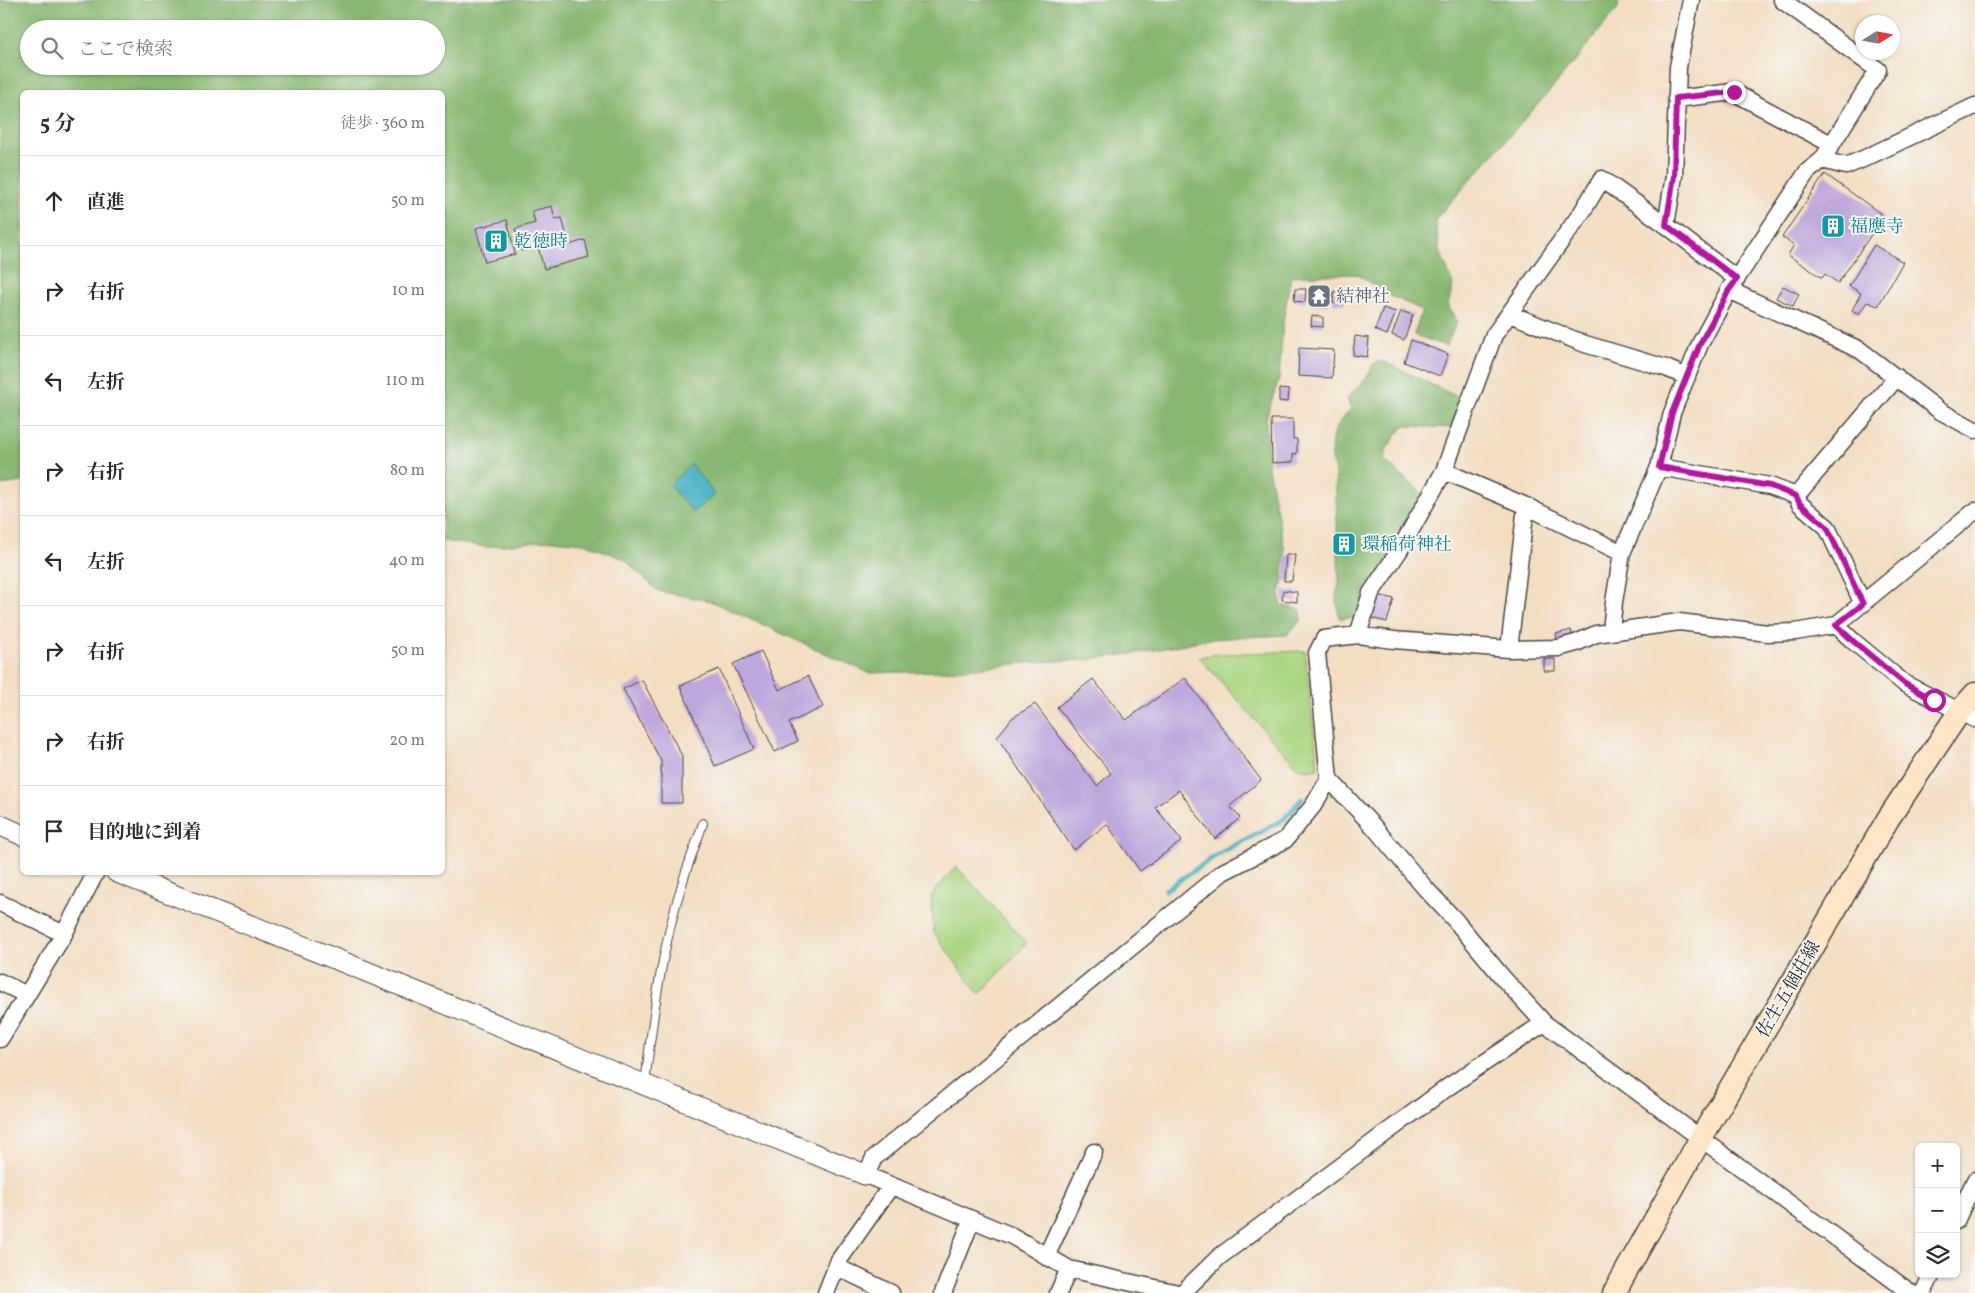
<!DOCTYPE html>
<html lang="ja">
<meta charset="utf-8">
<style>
:root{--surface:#fff;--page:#f7f7f7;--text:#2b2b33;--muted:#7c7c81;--line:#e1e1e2}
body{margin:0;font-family:Vollkorn,"Noto Serif JP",serif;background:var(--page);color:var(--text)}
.controls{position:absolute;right:15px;bottom:15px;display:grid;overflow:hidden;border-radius:8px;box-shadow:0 1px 4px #0004}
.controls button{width:45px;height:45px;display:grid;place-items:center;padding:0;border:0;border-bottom:1px solid var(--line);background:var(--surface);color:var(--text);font:25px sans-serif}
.compass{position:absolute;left:1855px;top:15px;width:45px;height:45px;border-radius:50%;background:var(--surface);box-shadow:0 1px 4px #0004;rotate:79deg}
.stop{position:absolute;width:15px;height:15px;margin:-11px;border:4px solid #b5179e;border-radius:50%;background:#fff}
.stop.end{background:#b5179e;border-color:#fff;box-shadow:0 1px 5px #0008}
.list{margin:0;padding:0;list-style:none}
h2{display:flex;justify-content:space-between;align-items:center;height:65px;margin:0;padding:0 20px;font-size:21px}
h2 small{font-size:16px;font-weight:400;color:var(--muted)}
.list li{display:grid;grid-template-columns:32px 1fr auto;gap:15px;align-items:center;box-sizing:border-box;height:90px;padding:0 20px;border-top:1px solid var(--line)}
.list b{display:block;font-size:19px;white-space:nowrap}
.list em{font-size:16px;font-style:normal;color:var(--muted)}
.icon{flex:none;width:28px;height:28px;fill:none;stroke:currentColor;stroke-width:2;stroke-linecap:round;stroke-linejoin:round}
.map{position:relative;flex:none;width:1975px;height:1293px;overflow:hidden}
.search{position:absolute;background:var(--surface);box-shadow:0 1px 4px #0004;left:20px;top:20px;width:425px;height:55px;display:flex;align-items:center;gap:12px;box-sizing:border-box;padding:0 18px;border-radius:28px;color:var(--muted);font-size:19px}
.panel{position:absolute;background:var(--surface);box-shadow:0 1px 4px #0004;left:20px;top:90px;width:425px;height:785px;border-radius:8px}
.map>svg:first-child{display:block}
.green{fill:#aad682;stroke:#6a8056}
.forest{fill:#87b770;stroke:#59714e;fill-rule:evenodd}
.water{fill:#41afbe;stroke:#366d74}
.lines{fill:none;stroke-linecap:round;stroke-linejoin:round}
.stream{stroke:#41afbe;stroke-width:5}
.building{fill:#bea7dc}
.service-casing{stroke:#494642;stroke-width:10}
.minor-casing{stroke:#494642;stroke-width:19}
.tertiary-casing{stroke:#494642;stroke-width:22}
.secondary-casing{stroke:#494642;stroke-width:25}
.service{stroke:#fff;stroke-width:8}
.minor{stroke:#fff;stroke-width:16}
.tertiary{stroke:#fff;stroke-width:20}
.secondary{stroke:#fee5c5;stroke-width:22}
.route{stroke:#b5179e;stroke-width:6}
.labels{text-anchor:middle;stroke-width:4;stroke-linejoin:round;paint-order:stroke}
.culture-label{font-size:18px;fill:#0d838f;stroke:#f6f6f2;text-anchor:start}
.worship-label{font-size:18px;fill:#5b616d;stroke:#f6f6f2;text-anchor:start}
.street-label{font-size:18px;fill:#2b2b2b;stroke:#f6f6f2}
</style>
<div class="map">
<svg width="1975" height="1293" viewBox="0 0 1975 1293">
<rect width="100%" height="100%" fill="#f6f6f2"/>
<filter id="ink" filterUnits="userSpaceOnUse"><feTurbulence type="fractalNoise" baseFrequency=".02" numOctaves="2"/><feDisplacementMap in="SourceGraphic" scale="10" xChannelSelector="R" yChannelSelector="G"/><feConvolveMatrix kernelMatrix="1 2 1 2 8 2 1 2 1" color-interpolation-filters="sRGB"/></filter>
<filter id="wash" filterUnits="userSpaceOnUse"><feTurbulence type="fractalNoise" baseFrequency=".0096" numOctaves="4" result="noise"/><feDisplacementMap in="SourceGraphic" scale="20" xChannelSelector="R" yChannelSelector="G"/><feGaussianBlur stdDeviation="1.12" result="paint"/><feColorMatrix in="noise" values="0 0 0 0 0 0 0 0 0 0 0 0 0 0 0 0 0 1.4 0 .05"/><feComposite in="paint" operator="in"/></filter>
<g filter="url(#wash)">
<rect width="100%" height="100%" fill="#f3dec2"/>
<path class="green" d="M1305,651L1318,768L1308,770L1298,768L1199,657L1217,654Z
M956,866L1027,943L979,995L934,933L931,896Z"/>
<path class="forest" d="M0,0H1619L1618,8L1555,85L1435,220L1439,248L1453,285L1448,305L1457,322L1446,346L1414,335L1422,310L1391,296L1357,274L1291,276L1283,322L1279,379L1266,418L1268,468L1285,551L1282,585L1279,595L1282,605L1301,610V621L1287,635L1210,639L1145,652L1085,660L1035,662L946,671L869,673L710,601L658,591L624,559L584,543L551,540L486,547L443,541L442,92H22V482L0,485ZM29,29H436V66H29Z
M1383,361L1466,401L1457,428L1404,426L1387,448L1384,460L1423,494L1359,618H1339L1336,595L1339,584L1335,468C1326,446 1334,424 1351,409L1347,400L1351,393L1367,377L1374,363Z"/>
<path class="water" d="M691,464L715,495L693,512L669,485Z"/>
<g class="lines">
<path class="stream" d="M1165,890L1220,853L1283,820L1302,799"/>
</g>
<g id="blocks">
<path class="building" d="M1825,174L1884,216L1838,283L1825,274L1822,278L1788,255L1794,245L1782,237Z
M552,206L555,219L562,218L569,245L585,240L589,257L544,269L538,247L521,251L515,229L535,223L532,211Z
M507,220L515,254L485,262L476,228Z
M1874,245L1903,262L1878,306L1867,302L1859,314L1852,310L1861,293L1849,286Z
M1313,286L1327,287L1326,305L1312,304Z
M1783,286L1799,294L1793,306L1776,298Z
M1295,289H1306L1305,302L1294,301Z
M1334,291L1345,292L1344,304L1333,303Z
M1383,308L1396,312L1387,335L1375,330Z
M1401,311L1413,315L1404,340L1392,335Z
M1312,316L1323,317V327L1311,326Z
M1355,336L1369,338L1367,357L1353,355Z
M1411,340L1448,354L1440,376L1404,362Z
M1299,348L1334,350L1332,378L1298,376Z
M1279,389L1289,390L1288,402L1279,401Z
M1271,419H1293V439H1297V454H1293V462L1272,463Z
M1286,555H1295L1292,581H1284Z
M1283,590L1297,592V602L1282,600Z
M1378,595L1394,599L1387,622L1371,618Z
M1571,630L1573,639L1558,643L1556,634Z
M761,651L779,690L808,676L823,707L789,723L798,741L775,752L733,664Z
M1544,659H1555V671H1544Z
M719,669L754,749L715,766L680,686Z
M1185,678L1261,780L1230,806L1240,818L1215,839L1179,790L1155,807L1182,841L1140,871L1107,824L1074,850L997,737L1012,718L1035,704L1097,786L1111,773L1057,707L1093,679L1126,720Z
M642,680L682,756V803H661V761L623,689Z"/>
</g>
</g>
<g filter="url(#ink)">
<use href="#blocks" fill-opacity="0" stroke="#494642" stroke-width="1"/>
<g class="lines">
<g class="service-casing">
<path id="service" d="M645,1084C653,1016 662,946 683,881C689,861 697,842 703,823"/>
</g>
<g class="minor-casing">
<path id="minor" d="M1691,0L1678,67L1674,176L1666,225L1737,279
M1782,0L1878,70L1822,160
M1676,99L1733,92L1831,144
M1729,290L1860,350L1940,411L1975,430
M1510,314L1585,344L1666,368L1687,377
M1659,467L1770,486L1796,496
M1444,471L1526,506
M1863,604L1827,527L1800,504L1796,496L1897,377
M1836,625L1853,641L1905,684L1975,719
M1611,631L1614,602L1622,553L1659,467L1672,413L1700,344L1729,290L1807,172L1822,160L1846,166L1863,159L1975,106
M1358,635L1371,593L1399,551L1444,471L1494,335L1582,212L1602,179L1666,225
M1509,649L1526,506L1622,553
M1329,779L1374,827L1425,888L1455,920L1503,978L1544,1023L1911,1293
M0,903L64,934
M0,982L27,995
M0,1039L64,934L96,872
M1956,1221L1975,1180
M1046,1257L1094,1152
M837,1267L891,1293
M826,1293L839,1260L891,1186
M943,1293L972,1219
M1058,1293L1069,1269
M1178,1293L1069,1269L1012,1236L866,1175L874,1158L1223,872L1285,840L1313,806L1329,779L1317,653L1324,639L1358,635L1394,640L1509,649L1558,648L1576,643L1596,634L1679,622L1768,633L1795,632L1836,625L1975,511
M1182,1293L1219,1257L1352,1158L1448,1087L1544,1023
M1923,1293L1932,1274"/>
</g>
<g class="tertiary-casing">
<path id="tertiary" d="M0,825L22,835
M116,872L343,962L866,1175"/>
</g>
<g class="secondary-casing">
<path id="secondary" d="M1614,1293L1701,1138L1888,819L1960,711L1975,694"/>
</g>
<use href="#service" class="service"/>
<use href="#minor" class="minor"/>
<use href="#tertiary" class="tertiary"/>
<use href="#secondary" class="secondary"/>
</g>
</g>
<g class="lines" filter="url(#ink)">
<path class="route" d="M1734,92L1676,98L1674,176L1666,225L1737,279L1729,290L1700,344L1672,413L1659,467L1770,486L1796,496L1800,504L1827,527L1863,604L1836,625L1853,641L1905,684L1934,700"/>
</g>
<defs>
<g id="building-square" transform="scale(1.25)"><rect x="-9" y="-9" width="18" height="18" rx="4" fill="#0f9aa8" stroke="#f6f6f2"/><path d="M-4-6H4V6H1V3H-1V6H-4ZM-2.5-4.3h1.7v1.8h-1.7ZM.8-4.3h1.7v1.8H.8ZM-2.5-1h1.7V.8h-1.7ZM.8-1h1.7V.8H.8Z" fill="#fff"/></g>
<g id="temple-square" transform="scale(1.25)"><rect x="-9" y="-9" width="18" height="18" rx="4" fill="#6b7280" stroke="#f6f6f2"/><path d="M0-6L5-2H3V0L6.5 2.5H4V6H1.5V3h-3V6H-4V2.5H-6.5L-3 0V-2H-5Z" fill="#fff"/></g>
</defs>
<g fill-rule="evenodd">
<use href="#building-square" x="1833" y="226"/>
<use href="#building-square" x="496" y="241"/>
<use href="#temple-square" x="1319" y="296"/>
<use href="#building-square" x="1344" y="544"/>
</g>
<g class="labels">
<g class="culture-label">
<text x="1850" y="232">福應寺</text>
<text x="514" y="247">乾徳時</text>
<text x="1362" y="550">環稲荷神社</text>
</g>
<g class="worship-label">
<text x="1336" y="302">結神社</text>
</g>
<g class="street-label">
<text transform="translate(1788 989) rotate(-60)" y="6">佐生五個荘線</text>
</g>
</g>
</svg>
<div class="controls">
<button>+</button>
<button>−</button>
<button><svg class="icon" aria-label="layers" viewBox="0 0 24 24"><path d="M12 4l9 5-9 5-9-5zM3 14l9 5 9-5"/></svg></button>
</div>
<svg class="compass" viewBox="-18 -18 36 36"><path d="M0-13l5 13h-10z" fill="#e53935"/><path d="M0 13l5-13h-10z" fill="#7c7c81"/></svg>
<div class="stop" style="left:1934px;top:700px"></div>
<div class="stop end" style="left:1734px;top:92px"></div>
<div class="search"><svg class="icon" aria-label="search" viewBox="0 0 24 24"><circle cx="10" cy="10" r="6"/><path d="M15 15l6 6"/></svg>ここで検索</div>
<section class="panel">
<h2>5 分<small>徒歩 · 360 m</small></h2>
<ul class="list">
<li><svg class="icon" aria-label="ahead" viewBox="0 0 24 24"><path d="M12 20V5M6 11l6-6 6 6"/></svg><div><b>直進</b></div><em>50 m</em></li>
<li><svg class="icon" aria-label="right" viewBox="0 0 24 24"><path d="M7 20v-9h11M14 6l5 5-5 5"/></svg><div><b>右折</b></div><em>10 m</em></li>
<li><svg class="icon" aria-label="left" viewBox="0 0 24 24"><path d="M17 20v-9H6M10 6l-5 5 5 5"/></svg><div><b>左折</b></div><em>110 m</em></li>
<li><svg class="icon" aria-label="right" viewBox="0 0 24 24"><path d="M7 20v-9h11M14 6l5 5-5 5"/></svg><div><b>右折</b></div><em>80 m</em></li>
<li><svg class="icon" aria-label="left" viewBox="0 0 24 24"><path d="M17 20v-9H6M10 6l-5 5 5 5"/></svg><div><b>左折</b></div><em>40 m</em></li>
<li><svg class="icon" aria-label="right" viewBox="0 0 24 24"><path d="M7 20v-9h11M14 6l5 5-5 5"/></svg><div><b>右折</b></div><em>50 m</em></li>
<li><svg class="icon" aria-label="right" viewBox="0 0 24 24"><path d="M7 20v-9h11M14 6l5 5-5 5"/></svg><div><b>右折</b></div><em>20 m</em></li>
<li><svg class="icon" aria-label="arrive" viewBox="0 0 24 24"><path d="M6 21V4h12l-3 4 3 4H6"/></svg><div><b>目的地に到着</b></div></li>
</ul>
</section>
</div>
